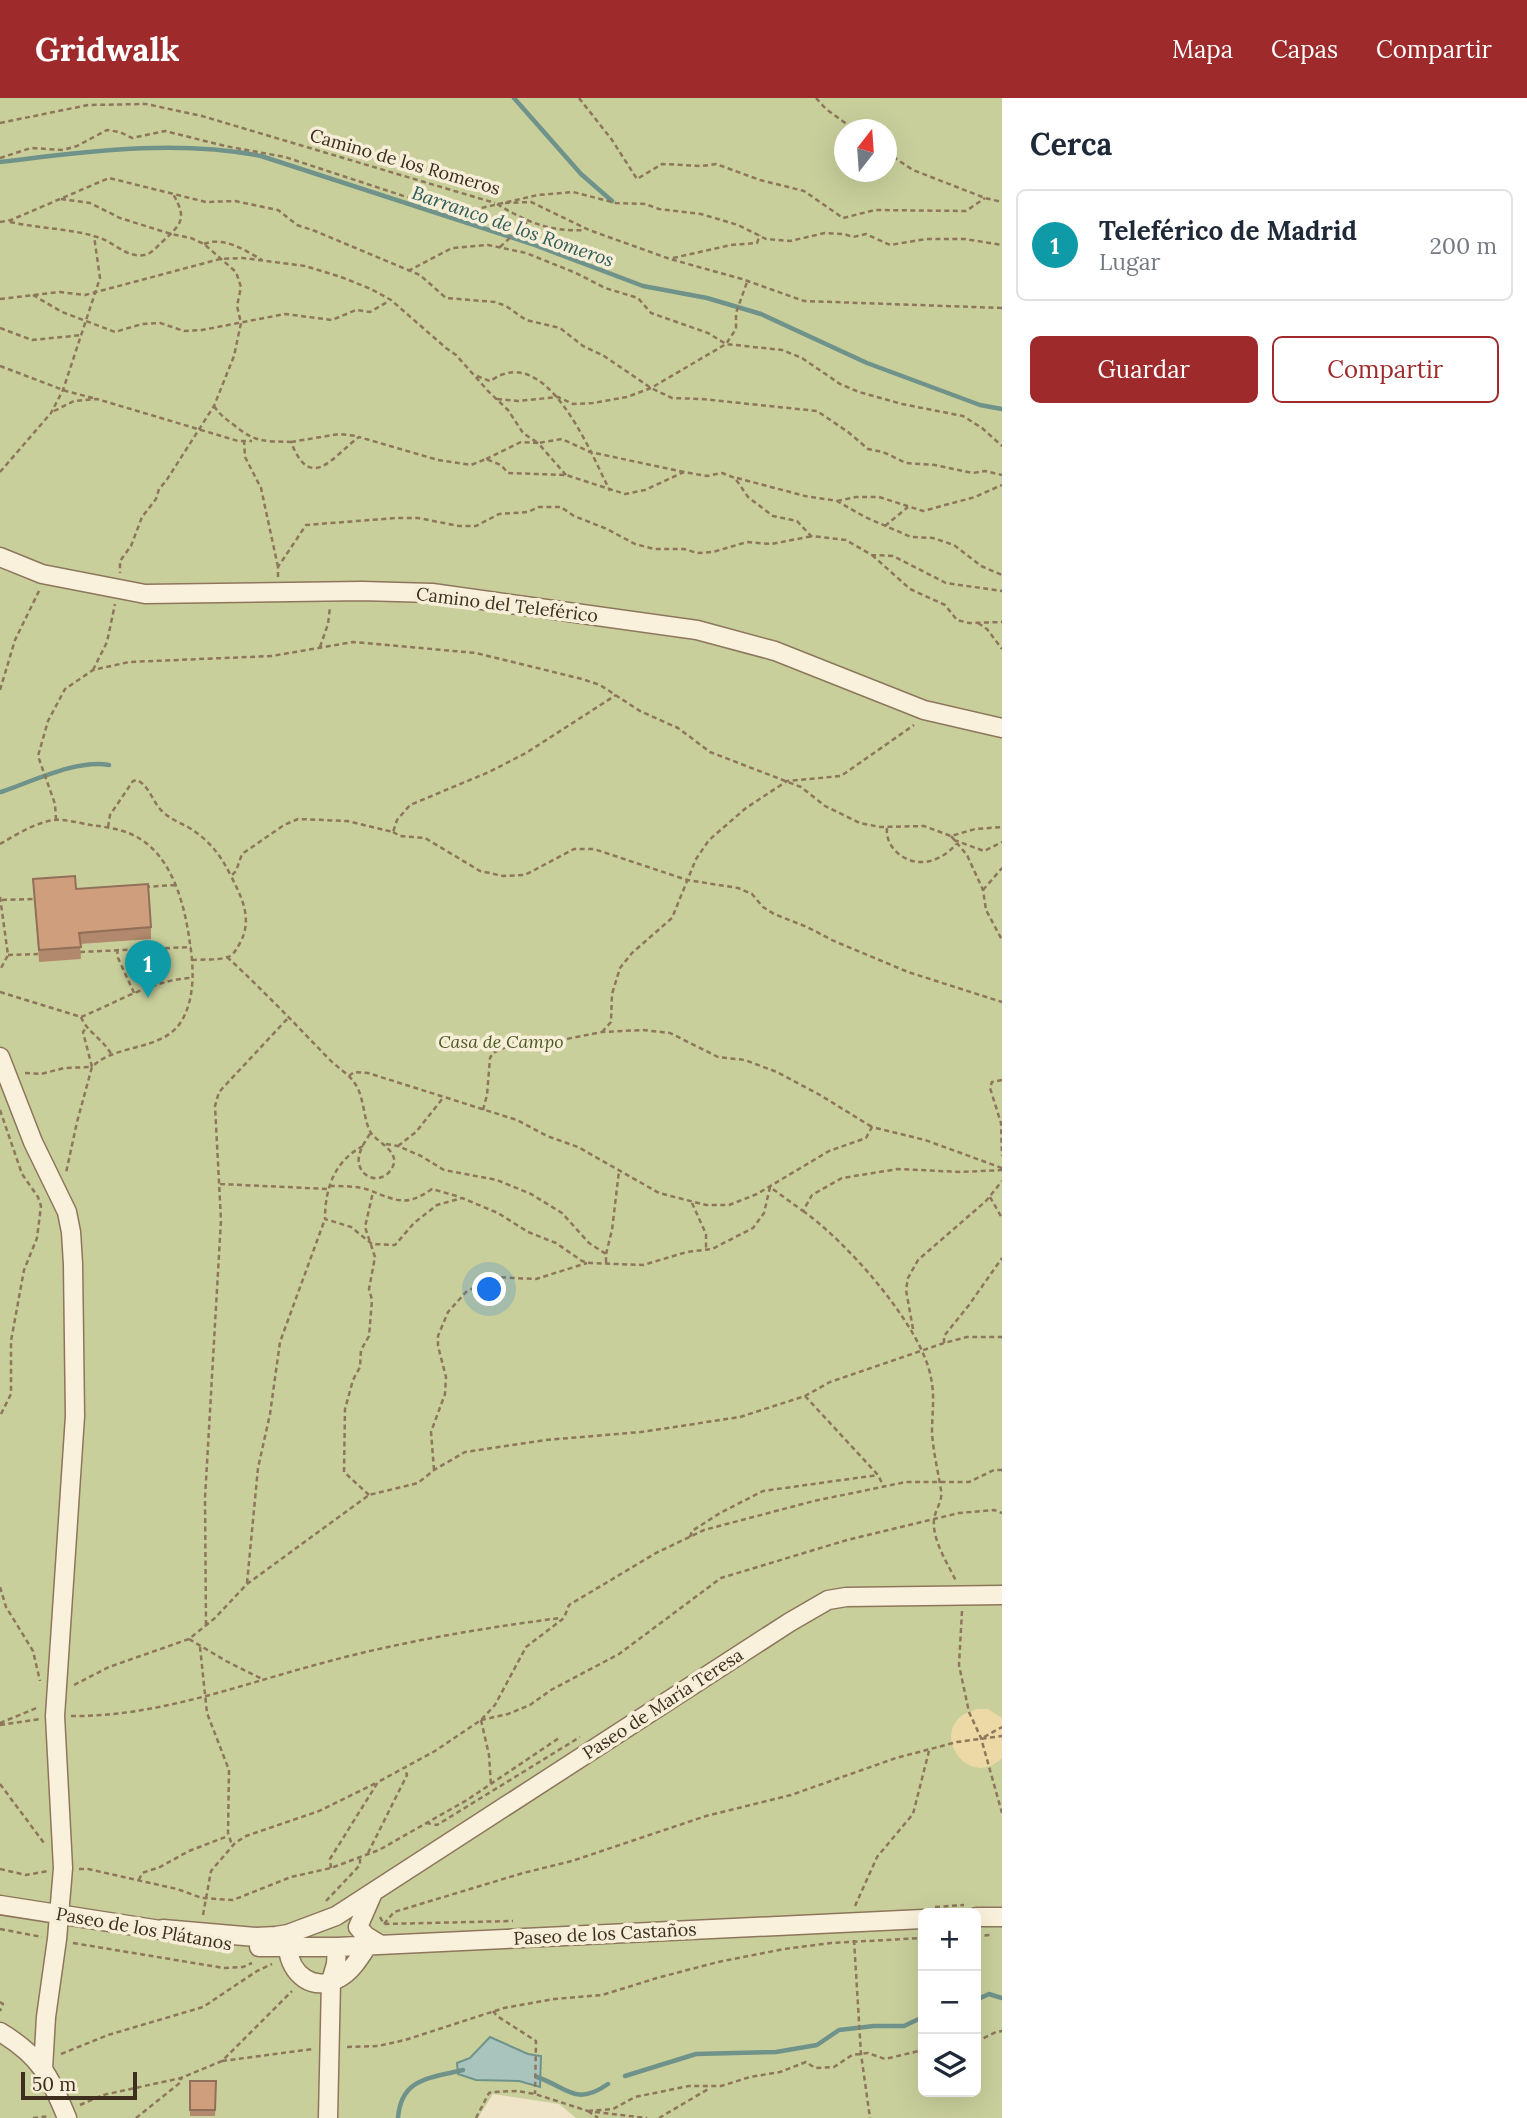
<!DOCTYPE html>
<html lang="es">
<meta charset="utf-8">
<style>
:root{--surface:#fff;--page:#f2f2f3;--text:#1f2937;--muted:#747a83;--line:#e0e1e3;--accent:#9e2a2b}
body{margin:0;font-family:Lora,serif;background:var(--page);color:var(--text)}
.controls{position:absolute;right:21px;bottom:21px;display:grid;overflow:hidden;border-radius:10px;box-shadow:0 7px 28px #0002}
.controls button{width:63px;height:63px;display:grid;place-items:center;padding:0;border:0;border-bottom:2px solid var(--line);background:var(--surface);color:var(--text);font:35px sans-serif}
.compass{position:absolute;left:834px;top:21px;width:63px;height:63px;border-radius:50%;background:var(--surface);box-shadow:0 7px 28px #0002;rotate:17deg}
.scale{position:absolute;left:21px;bottom:18px;width:116px;box-sizing:border-box;padding-left:7px;border:4px solid #3d2e20;border-top:0;font-size:19px;line-height:24px;white-space:nowrap;color:#3d2e20;-webkit-text-stroke:5px #f7eed8;paint-order:stroke}
.you{position:absolute;left:490px;top:1192px;width:24px;height:24px;margin:-18px;border:5px solid #fff;border-radius:50%;background:#1a73e8;box-shadow:0 0 0 10px #1a73e833}
.badge{display:grid;place-items:center;width:46px;height:46px;border-radius:50%;background:var(--accent);color:#fff;font-size:23px;font-weight:700}
.pin{position:absolute;translate:-50% -58px;filter:drop-shadow(0 2px 4px #0008)}
.pin::after{content:'';position:absolute;top:37px;width:24px;height:21px;background:inherit;clip-path:polygon(0 0,100% 0,50% 100%)}
.list{margin:0;padding:0;list-style:none}
h2{display:flex;justify-content:space-between;align-items:center;height:91px;margin:0;padding:0 28px;font-size:30px}
h2 small{font-size:23px;font-weight:400;color:var(--muted)}
.list li{display:grid;grid-template-columns:46px 1fr auto;gap:21px;align-items:center;box-sizing:border-box;height:112px;margin:0 14px 14px;padding:0 14px;border:2px solid var(--line);border-radius:10px}
.list b{display:block;font-size:26px;white-space:nowrap}
.list p{margin:0;font-size:23px;white-space:nowrap;color:var(--muted)}
.list em{font-size:23px;font-style:normal;color:var(--muted)}
.actions{display:flex;gap:14px;padding:21px 28px}
.actions a{flex:1;padding:16px 0;border:2px solid var(--accent);border-radius:10px;text-align:center;font-size:24px;color:var(--accent)}
.actions .main{background:var(--accent);color:#fff}
.icon{flex:none;width:38px;height:38px;fill:none;stroke:currentColor;stroke-width:2;stroke-linecap:round;stroke-linejoin:round}
.map{position:relative;flex:none;width:1002px;height:2020px;overflow:hidden}
header{display:flex;align-items:center;gap:42px;box-sizing:border-box;height:98px;padding:0 35px;background:var(--accent);color:#fff}
header strong{font-size:33px}
nav{display:flex;gap:38px;margin-inline-start:auto;font-size:24px}
main{display:flex}
aside{flex:1;background:var(--surface)}
.map>svg:first-child{display:block}
.green{fill:#c9cf9b;fill-rule:evenodd}
.sand{fill:#ecd9a5}
.water{fill:#a9c4bc;stroke:#6f938a;stroke-width:2}
.lines{fill:none;stroke-linecap:round;stroke-linejoin:round}
.stream{stroke:#6f938a;stroke-width:4.5}
.minor-casing{stroke:#8d765c;stroke-width:21}
.path{stroke:#8d765c;stroke-width:2.5;stroke-dasharray:5 3.5;stroke-linecap:butt}
.minor{stroke:#faf1dc;stroke-width:18}
.wall{fill:#b2896c}
.building{fill:#cf9f7d;stroke:#916f58;stroke-width:2}
.labels{text-anchor:middle;stroke-width:7;stroke-linejoin:round;paint-order:stroke}
.street-label{font-size:18px;fill:#3d2e20;stroke:#f7eed8}
.park-label{font-size:18px;font-style:italic;fill:#4d5a26;stroke:#f7eed8}
.water-label{font-size:19px;font-style:italic;fill:#2f5d5a;stroke:#f7eed8}
</style>
<header>
<strong>Gridwalk</strong>
<nav><a>Mapa</a><a>Capas</a><a>Compartir</a></nav>
</header>
<main>
<div class="map">
<svg width="1002" height="2020" viewBox="0 0 1002 2020">
<rect width="100%" height="100%" fill="#f0e4c8"/>
<path class="green" d="M0,0H1002V2020H576L559,2006L493,1996L478,2020H0ZM844,32H886V74H844ZM923,1815H976V1994H923Z"/>
<path class="sand" d="M978,1611H988L1002,1620V1660C965,1696 922,1623 978,1611Z"/>
<path class="water" d="M490,1939L528,1956L541,1958L540,1989L519,1983L476,1982L458,1976L457,1965L470,1960Z"/>
<g class="lines">
<path class="stream" d="M514,0L581,76L612,103
M0,64C86,54 174,41 261,58L532,146L643,188L707,200L761,216L867,265L980,307L1002,311
M1,694C31,684 77,661 109,667
M976,1902L989,1896L1002,1900
M625,1978L696,1956L776,1954L817,1947L839,1932L874,1928H904L923,1919
M537,1979C567,1989 575,2009 608,1986
M398,2020C401,1980 430,1980 463,1972"/>
<g class="minor-casing">
<path id="minor" d="M0,459L42,476L145,496L362,493L432,495L697,532L775,553L924,612L1002,630
M0,959L33,1044L67,1114L71,1134L73,1166L75,1318L55,1618L63,1770L57,1841L46,1919L43,1971
M372,1797L358,1829L366,1838L379,1846
M0,1807L173,1834
M976,1819H1002
M163,1831L256,1839L276,1838L288,1836L336,1818L790,1524L828,1502L846,1499L1002,1497
M259,1849H337L923,1821
M288,1850C290,1876 313,1895 339,1880C352,1873 360,1859 368,1847
M0,1934C40,1958 50,1978 67,2020
M328,2020L331,1883L336,1866L337,1849"/>
</g>
<path class="path" d="M579,0L612,42L637,81L662,66L702,68L716,66L760,82L804,93L843,120L875,112L966,113L985,100
M816,0L826,11L855,32
M0,25L88,7L146,6L202,18L495,105
M886,54L913,72L985,100L1002,104
M0,60L31,50L63,52L77,48L107,32L120,34L132,40L165,33L225,48L285,59L428,106L468,113L538,97L573,94L616,105L645,106L659,111L701,116L738,127L766,141L777,142L790,143L825,135L844,136L853,139L866,136L890,147L926,141H965L1002,147
M61,101L90,105L120,120L171,136L191,140L204,146L236,174L241,189L237,208L241,225L234,258L214,308L166,383L159,391L156,401L142,419L131,448L120,463V475
M505,105L531,104L589,132L670,161L742,181L804,203L1002,210
M497,106C527,124 549,134 585,132
M0,124L11,122L109,80L206,104L235,103L278,112L297,127L315,133L420,177L446,200L495,204L506,208L526,222L560,230L583,248L604,258L651,290L672,300L702,301L817,313L848,334L868,351L883,354L906,365L935,367L973,375L985,373L1002,377
M10,124C41,131 71,130 100,140C115,145 127,160 144,157C151,156 156,150 161,145C181,126 188,122 173,96
M204,146C223,138 245,152 262,162
M500,149L527,124
M673,160L731,147L757,145L760,137
M408,173L452,150L488,147L526,155L576,175L605,190L638,200L651,215L708,235L726,246L782,252L802,260L840,286L859,294L902,306L963,318L982,330L1002,348
M33,197L62,214L115,234L142,226L160,225L184,233L202,232L285,216L332,222L356,212L370,214L389,203
M0,201L60,194L85,197L220,161L243,160L305,168L341,179L371,191L391,202L446,250L456,257L489,294L508,312L523,335L538,345L562,341L590,354L684,374
M0,230L32,242L82,237
M0,268L66,293L93,300
M477,278L490,283C494,281 499,277 504,276C554,260 593,360 610,393
M497,301L518,303L558,299L573,306L593,305L627,299L651,290L726,246L736,231V215L747,184
M214,308C220,317 226,321 234,327C255,345 265,343 291,344C311,396 334,357 359,339L438,362L471,367L486,361L501,367L508,375L566,377L625,396L645,392L684,374L707,378L722,375L735,380L748,399L773,418L797,423L811,438L846,442L872,457L893,458L946,485L1002,493
M54,313L74,303L97,301L238,343H252
M244,342L245,359L261,390L278,469
M291,344L339,336L357,338
M486,361L521,344L538,345L566,377
M0,374L51,315L63,292L100,180L94,138
M737,380L805,398L837,403L865,419L911,439L933,440L954,447L981,468L1002,477
M837,403L856,399H879L923,413L975,399L1002,387
M885,428L908,409
M872,457L910,491L945,507L957,522L969,525L1002,524
M278,479V469L306,427L396,420H418L459,428H476L499,416L528,414L539,409H561L574,418L607,431L635,446L654,451H684L697,455L713,454L747,444L771,446L813,438
M978,525L987,531L1002,551
M320,549L328,526L330,509
M93,572L107,544L115,506
M0,592L15,542L39,493
M56,722L55,706L38,658L48,623L65,591L93,572L129,564L272,558L353,544L476,555L582,581L600,587L640,613L678,630L710,654L801,689L825,708L860,725L880,729L924,728L951,738L975,731L1002,729
M108,729L110,717L133,683L137,682C151,689 152,705 164,715C171,721 180,725 188,729C209,742 220,756 231,778
M887,730C885,749 904,765 922,764C935,764 948,756 956,746
M393,734L400,738L425,740L480,773L503,778L525,777L574,751H594L687,782L738,790L752,796L763,809L774,816L807,829L834,843L908,874L1002,904
M951,738L967,757L983,792L986,812L1002,842
M954,742L984,753L1002,744
M0,746C16,737 34,725 54,722C65,721 79,725 91,727C106,729 123,731 137,739C173,759 185,808 190,846C194,871 195,901 181,924C161,954 116,945 92,969L77,1024L66,1075
M145,789L175,787
M983,792L1002,770
M0,799L8,857L0,872
M2,802L33,801
M117,851L118,860L135,897
M80,854L191,849
M8,857L38,856
M227,859C263,892 296,927 330,962C339,971 351,977 357,989C364,1001 364,1024 371,1035C379,1046 404,1055 390,1073C382,1084 365,1082 360,1069C355,1057 365,1044 371,1034
M192,862C203,861 220,863 230,858C235,855 237,850 240,845C253,821 242,800 231,778L236,773L242,756L284,727L298,721L347,723L393,734L397,722L410,707L489,674L526,655L616,597
M0,894L81,919C116,905 154,881 192,880
M81,919C87,934 103,941 111,956
M602,934L611,924L612,896L620,870L632,855L672,820L696,761L709,742L746,710L787,683L841,678L914,627
M25,975L41,976L64,970L92,969L83,934L86,930
M349,978L354,974L368,975L517,1022L547,1038L578,1049L659,1095L706,1107H729L757,1096L829,1053L866,1040L872,1029L925,1042L1002,1070
M1002,982L992,984L990,990L1001,1025L1002,1058
M0,1012L22,1076L38,1099L41,1108L37,1140L24,1172L11,1243V1296L0,1318
M483,1012L487,997L490,960L493,955L521,942L546,945L602,934L643,932L670,935L718,959L745,962L777,974L820,997L872,1029
M386,1046L398,1048L421,1058L444,1072L497,1082L531,1096L562,1115L589,1145L606,1156V1166
M363,1048C334,1063 325,1091 325,1121L351,1129L372,1146L395,1147L414,1125L437,1107L462,1100L498,1115L528,1134L556,1145L582,1163L590,1165L643,1167L687,1154L712,1151L753,1130L764,1115L770,1089L803,1113L812,1097L842,1080L898,1071L961,1074L1002,1072
M398,1048L416,1034L443,1000
M220,1086L329,1091
M330,1088C342,1088 359,1088 369,1092C397,1103 406,1109 432,1091L460,1099
M990,1099L1002,1120
M692,1105L706,1136V1151
M803,1113C846,1143 922,1228 931,1280C935,1298 932,1316 932,1334C933,1353 938,1373 941,1392C943,1404 935,1411 934,1422C932,1442 948,1466 956,1483
M606,1156L612,1132L619,1073
M913,1231L906,1192L908,1180L918,1162L986,1103L1002,1083
M944,1245V1238L969,1207L1002,1160
M805,1298L878,1377L884,1389
M434,1372L431,1334L445,1296L446,1279L438,1248V1238L448,1214L466,1194L494,1179L536,1181L587,1165
M369,1397L344,1374L345,1311L353,1282L360,1269L361,1252L369,1238L372,1202L369,1191L375,1159L365,1129L373,1094
M690,1439L692,1433L720,1415L763,1393L878,1377
M247,1485L258,1370L270,1316L280,1244L325,1121
M0,1489L6,1509L33,1553L40,1583
M962,1513L959,1567L969,1614L981,1640L1002,1715
M206,1527L205,1400L221,1122L215,1008L219,994L289,919
M189,1541L226,1563L262,1581
M200,1549L207,1615L229,1672L228,1735L232,1747
M74,1587L109,1569L189,1541L215,1520L247,1486L369,1397L418,1385L434,1372L465,1354L546,1342L641,1334L740,1319L805,1298L830,1284L944,1245L967,1239H1002
M71,1618C160,1619 244,1585 330,1563C405,1543 483,1530 560,1520
M481,1622L508,1616L530,1607L551,1592L619,1556L721,1480L847,1442L959,1415L994,1412L1002,1415
M481,1622L489,1657L491,1687
M0,1625L39,1609
M0,1627L40,1621
M984,1639L1002,1629
M0,1686L44,1745
M426,1725L437,1727L580,1639
M368,1755L407,1677L405,1671
M331,1770L330,1761L378,1684L435,1653L481,1622L495,1607L526,1549L564,1520L569,1507L656,1455L704,1432L814,1403L906,1384H969L994,1372H1002
M0,1771L26,1777L48,1773
M79,1771H88L177,1791L202,1800L233,1802L291,1779L331,1770L379,1752L467,1702L559,1640
M139,1782L142,1775L160,1769L189,1753L228,1738
M326,1803L360,1767V1761
M855,1808L877,1759L913,1716L929,1653
M935,1809L964,1807
M203,1817L211,1773L235,1745L246,1738L319,1713L378,1684
M380,1819L384,1826L513,1823
M384,1826L394,1814L523,1775L572,1763L706,1718L791,1697L896,1660L957,1644L1002,1638
M0,1831L42,1839
M976,1838L990,1837
M854,1842L861,1956L870,2020
M73,1845L224,1870L243,1869L252,1865
M0,1904L3,1906L0,1913
M493,1913L497,1918L536,1943L535,1996
M976,1944L996,1934L1002,1933
M347,1949L378,1948L405,1942L504,1910L554,1901L602,1897L657,1880L718,1864L784,1851L831,1845L923,1840
M61,1956L108,1937L203,1909L257,1873L272,1866
M222,1963L313,1951
M80,2007L103,1997L181,1980L222,1963L292,1893
M588,2013L613,2011L635,1999L689,1988H721L750,1979L780,1974L806,1964L815,1970L834,1969L852,1957L868,1955L885,1961L923,1952
M588,2013L598,2020
M595,2014L647,2020
M33,2020L50,2018
M136,2020L181,1984V1980
M476,2020L489,1995L492,1994L517,1993L535,1996L588,2013
M659,2020L710,1990"/>
<use href="#minor" class="minor"/>
</g>
<path class="wall" d="M33,781L76,791L151,829V841L80,846L81,861L39,864Z
M190,1983H216L215,2018H190Z"/>
<path class="building" d="M75,778L76,791L148,786L151,829L79,835L81,849L39,852L33,781Z
M190,1983H216L215,2012H190Z"/>
<g class="labels">
<g class="street-label">
<text transform="translate(405 64) rotate(16)" y="6">Camino de los Romeros</text>
<text transform="translate(507 507) rotate(7)" y="6">Camino del Teleférico</text>
<text transform="translate(663 1606) rotate(-33)" y="6">Paseo de María Teresa</text>
<text transform="translate(144 1831) rotate(10)" y="6">Paseo de los Plátanos</text>
<text transform="translate(605 1836) rotate(-3)" y="6">Paseo de los Castaños</text>
</g>
<g class="park-label">
<text x="501" y="950">Casa de Campo</text>
</g>
<g class="water-label">
<text transform="translate(513 128) rotate(19)" y="7">Barranco de los Romeros</text>
</g>
</g>
</svg>
<div class="controls">
<button>+</button>
<button>−</button>
<button><svg class="icon" aria-label="layers" viewBox="0 0 24 24"><path d="M12 4l9 5-9 5-9-5zM3 14l9 5 9-5"/></svg></button>
</div>
<svg class="compass" viewBox="-18 -18 36 36"><path d="M0-13l5 13h-10z" fill="#e53935"/><path d="M0 13l5-13h-10z" fill="#747a83"/></svg>
<div class="scale">50 m</div>
<div class="you"></div>
<div class="pin badge" style="left:148px;top:900px;background:#0f9aa8">1</div>
</div>
<aside>
<h2>Cerca<small></small></h2>
<ul class="list">
<li><span class="badge" style="background:#0f9aa8">1</span><div><b>Teleférico de Madrid</b><p>Lugar</p></div><em>200 m</em></li>
</ul>
<div class="actions"><a class="main">Guardar</a><a>Compartir</a></div>
</aside>
</main>
